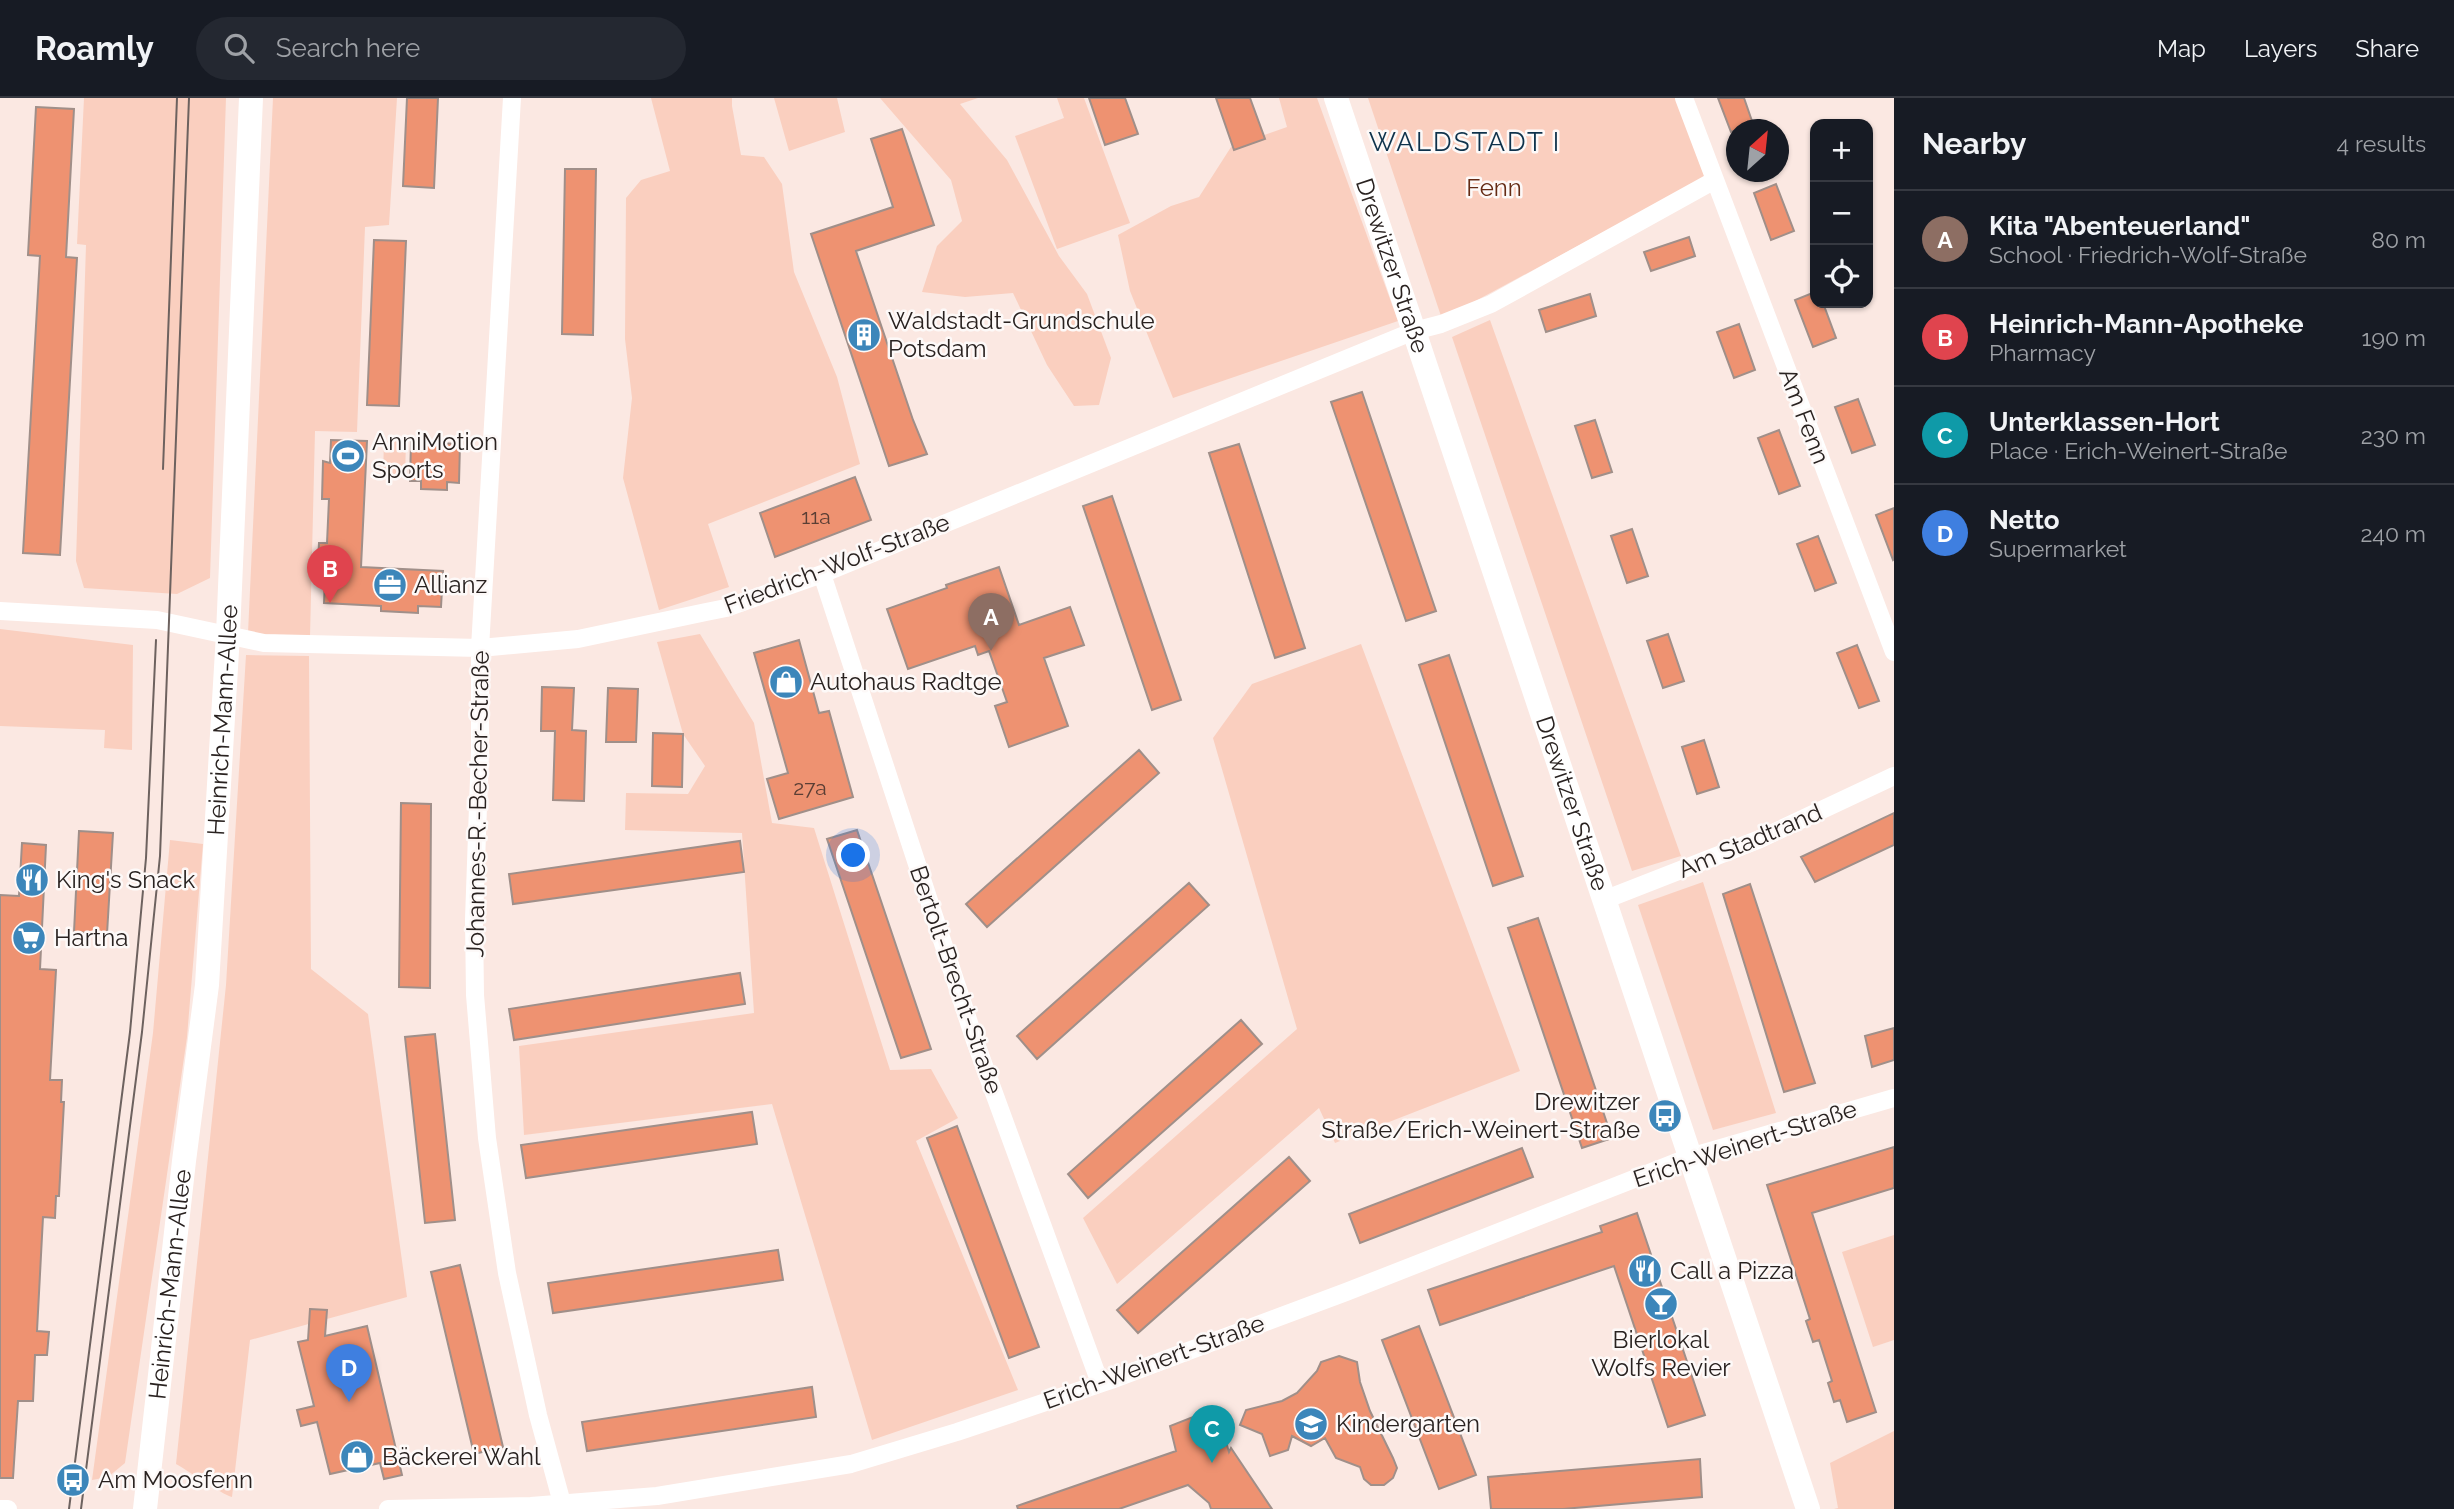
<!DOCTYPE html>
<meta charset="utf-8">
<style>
:root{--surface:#171b24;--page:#242831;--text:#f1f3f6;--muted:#9ea1a6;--line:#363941;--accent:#1a73e8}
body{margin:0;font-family:Raleway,sans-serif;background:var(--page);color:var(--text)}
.controls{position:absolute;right:21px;top:21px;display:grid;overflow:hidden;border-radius:14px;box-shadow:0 2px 5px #0004}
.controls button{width:63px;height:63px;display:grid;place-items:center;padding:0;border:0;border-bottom:2px solid var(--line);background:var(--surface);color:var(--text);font:35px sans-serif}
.compass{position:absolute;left:1726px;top:21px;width:63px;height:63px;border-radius:50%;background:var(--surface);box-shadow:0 2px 5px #0004;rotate:27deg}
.you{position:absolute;left:854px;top:758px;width:24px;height:24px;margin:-18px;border:5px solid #fff;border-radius:50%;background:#1a73e8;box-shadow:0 0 0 10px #1a73e833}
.badge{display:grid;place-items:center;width:46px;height:46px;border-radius:50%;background:var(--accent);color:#fff;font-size:23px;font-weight:700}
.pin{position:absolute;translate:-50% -58px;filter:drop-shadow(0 2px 4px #0008)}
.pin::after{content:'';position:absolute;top:37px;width:24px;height:21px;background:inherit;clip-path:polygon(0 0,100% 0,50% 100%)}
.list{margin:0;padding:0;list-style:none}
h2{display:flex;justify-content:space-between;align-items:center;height:91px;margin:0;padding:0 28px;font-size:30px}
h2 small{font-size:23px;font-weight:400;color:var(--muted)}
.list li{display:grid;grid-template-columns:46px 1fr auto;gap:21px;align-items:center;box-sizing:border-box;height:98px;padding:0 28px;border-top:2px solid var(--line)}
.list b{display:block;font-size:26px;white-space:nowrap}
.list p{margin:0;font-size:23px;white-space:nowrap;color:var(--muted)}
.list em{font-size:23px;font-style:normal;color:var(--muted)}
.icon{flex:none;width:38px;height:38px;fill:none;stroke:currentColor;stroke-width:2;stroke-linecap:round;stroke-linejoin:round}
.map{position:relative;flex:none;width:1894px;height:1411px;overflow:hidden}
header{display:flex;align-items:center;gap:42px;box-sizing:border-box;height:98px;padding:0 35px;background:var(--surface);border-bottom:2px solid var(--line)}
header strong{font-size:33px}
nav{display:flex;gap:38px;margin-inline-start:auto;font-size:24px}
.search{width:490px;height:63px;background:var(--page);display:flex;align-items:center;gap:18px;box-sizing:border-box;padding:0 24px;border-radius:38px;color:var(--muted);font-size:26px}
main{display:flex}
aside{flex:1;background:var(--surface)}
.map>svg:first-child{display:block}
.green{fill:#facfbf}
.building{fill:#ee9271;stroke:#a08f89;stroke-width:2}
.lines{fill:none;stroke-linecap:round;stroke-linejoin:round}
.street{stroke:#fff;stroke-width:18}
.secondary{stroke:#fff;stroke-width:24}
.tram{stroke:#6d625f;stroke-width:2}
.labels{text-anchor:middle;stroke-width:5;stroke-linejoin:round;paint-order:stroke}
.number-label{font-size:21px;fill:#5a3e34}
.park-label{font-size:24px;fill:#652b14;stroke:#fdf9f8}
.street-label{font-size:24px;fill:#292220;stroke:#fdf9f8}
.poi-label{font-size:24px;fill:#292220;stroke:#fdf9f8;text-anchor:start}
.neighbourhood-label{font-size:26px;letter-spacing:2px;fill:#0e324b;stroke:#fdf9f8}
</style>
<header>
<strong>Roamly</strong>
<div class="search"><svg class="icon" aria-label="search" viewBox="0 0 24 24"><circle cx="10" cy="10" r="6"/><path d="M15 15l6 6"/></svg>Search here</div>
<nav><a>Map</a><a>Layers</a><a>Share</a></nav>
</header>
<main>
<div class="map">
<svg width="1894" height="1411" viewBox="0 0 1894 1411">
<rect width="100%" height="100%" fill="#fbe8e2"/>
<path class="green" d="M84,0H226L210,480L177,496L84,490L76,463L86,147L77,146Z
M273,0H397L389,127L365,129L357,334L315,333L310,539L248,535Z
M651,0H732V8L741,57L764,59L782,86L794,174L837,279L860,366L708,426L729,489L659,512L623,380L632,300L625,241L626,100L641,82L670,73Z
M774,0H837L845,34L789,53Z
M880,0H978L960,6L1007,62L1059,158L1087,196L1111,260L1099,307L1074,308L1047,267L1013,195L965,199L922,194L937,148L962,123L951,82Z
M1057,0H1084L1130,125L1057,151L1015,38L1064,20Z
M1279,0H1317L1398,223L1173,300L1130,193L1118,137L1171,108L1199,99L1231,49L1287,29Z
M1368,0H1678L1708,78L1442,221Z
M1490,222L1681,758L1632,773L1452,239Z
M384,343L406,344L405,378L383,377Z
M0,531L133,547L132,652L104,650L105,632L0,628Z
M700,536L754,625L772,725L814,730L890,972L931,971L958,1020L916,1043L1018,1292L872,1342L772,1006L524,1037L519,948L754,915L742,735L625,732L626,695L688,696L705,668L683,636L657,544Z
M1361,546L1520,973L1335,1045L1319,1010L1117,1186L1083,1120L1297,931L1213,640L1252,586Z
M246,557L309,558L311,871L368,916L407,1199L250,1242L232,1399C221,1396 189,1373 176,1366L226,887Z
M170,742L203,746L187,939L125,1365L108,1379L92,1382L153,935Z
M1703,784L1776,1015L1713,1032L1638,807Z
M1894,1137V1242L1873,1249L1842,1154Z
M1894,1333V1411H1834L1838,1410L1830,1365Z"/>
<path class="building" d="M407,0H438L434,90L403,88Z
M1089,0H1125L1138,36L1105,47Z
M1216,0H1250L1265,41L1234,52Z
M1718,0H1744L1753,26L1731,34Z
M36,9L74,11L66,159L77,160L60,457L23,455L40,158L28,157Z
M902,31L934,127L856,153L913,322L927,356L889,368L811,136L893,109L871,41Z
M565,71H596L593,237L562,236Z
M1776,86L1794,133L1771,142L1754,95Z
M1689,139L1695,158L1651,173L1644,154Z
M374,142L406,143L399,308L367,307Z
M1815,194V205H1823L1836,240L1813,249L1795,202Z
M1590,196L1596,218L1546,234L1539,212Z
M1739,226L1755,272L1734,280L1717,234Z
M1362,294L1436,513L1406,523L1331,304Z
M1858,301L1875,347L1852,355L1835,309Z
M1595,322L1612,374L1592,380L1575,328Z
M1779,332L1800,388L1779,396L1758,340Z
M331,342L367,343L361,469L443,473L441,509L418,508V515L381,513V508L324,505L325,482H318V464L319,445H327L329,401H322L323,363L330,365Z
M411,344L460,346L459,385L447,384V392L421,391V383H410Z
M1239,346L1305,550L1275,560L1209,355Z
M855,379L871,422L775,459L760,415Z
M1112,398L1181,602L1152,612L1083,408Z
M1894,410V461L1893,462L1876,417Z
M1632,431L1648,478L1627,485L1611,438Z
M1818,438L1836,485L1815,493L1797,446Z
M999,469L1019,527L1070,509L1084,547L1044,560L1068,628L1009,649L995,608L1007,604L989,553L978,557L975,548L908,571L887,511L947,490L946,487Z
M1668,536L1684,583L1663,590L1647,543Z
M799,542L819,615L829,613L853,699L779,721L767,681L788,675L754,555Z
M1857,547L1879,603L1859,610L1837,555Z
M1449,557L1523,778L1493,788L1419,567Z
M542,589L574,590L572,632L586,633L584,703L553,702L555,633H541Z
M608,590L638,591L636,644H606Z
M653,635L683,636L682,689L652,688Z
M1704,642L1719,689L1697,696L1682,649Z
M1139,652L1159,675L987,829L966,806Z
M401,705L431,706L430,890L399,889Z
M1894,715V747L1815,784L1801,759Z
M857,732L931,951L901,960L827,741Z
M79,733L113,735L107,836L74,834Z
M740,743L744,774L513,806L509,776Z
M22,745L46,747L40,871L56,872L50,982H62L61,1004H64L59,1098H56L55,1120L43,1119L37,1233L49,1234L47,1257H35L33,1303H18L13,1380H0V797L19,798Z
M1189,785L1209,807L1037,961L1017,938Z
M1750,786L1815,985L1784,994L1723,796Z
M1538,820L1612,1040L1582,1050L1508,830Z
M740,875L745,906L514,942L509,911Z
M1241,922L1262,946L1088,1100L1068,1076Z
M1894,930V962L1872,969L1865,938Z
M435,936L455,1122L425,1125L405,939Z
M752,1014L757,1046L526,1080L521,1047Z
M957,1028L1039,1249L1009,1260L927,1040Z
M1894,1049V1090L1812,1115L1876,1314L1847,1324L1840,1302L1834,1304L1828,1285L1832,1283L1819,1242L1813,1244L1806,1223L1810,1221L1767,1087Z
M1522,1050L1533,1079L1360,1145L1349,1116Z
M1289,1059L1310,1083L1138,1235L1117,1212Z
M1637,1115L1705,1317L1668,1329L1614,1168L1440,1227L1428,1192L1602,1134L1600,1128Z
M778,1152L783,1182L553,1215L548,1185Z
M460,1167L503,1349L474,1356L431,1174Z
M310,1211L327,1212L325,1238L367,1228L402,1377L384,1381L380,1365L330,1376L317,1324L301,1328L297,1312L314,1308L298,1244L308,1242Z
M1419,1228L1476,1377L1439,1391L1382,1242Z
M1339,1258L1357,1264L1360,1284L1370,1313L1393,1360L1397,1370L1393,1380L1384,1387H1371L1364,1381L1360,1369L1336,1360L1325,1340L1311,1348L1292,1338L1288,1352L1270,1358L1262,1336L1240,1327L1246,1312L1282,1303L1297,1295L1317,1273L1321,1264Z
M812,1289L816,1319L587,1353L582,1324Z
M1203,1315L1208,1317L1225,1341L1229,1354L1231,1350L1272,1411H1211L1209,1405L1188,1387L1119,1411H1018L1017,1408L1176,1353L1170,1328Z
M1700,1361L1702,1399L1563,1411H1491L1488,1379Z"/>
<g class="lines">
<path class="street" d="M512,0L480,550V652L474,821L475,897L487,1040L507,1175L538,1317L562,1405
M1684,0L1894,554
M822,476L975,943L1100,1285
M0,513L157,522L264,545L480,550L578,541L706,514L726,510L822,476L1414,233L1441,226L1491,206L1715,82
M1604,802L1760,741L1894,678
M0,1411H8
M388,1411L531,1408L657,1398L851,1366L957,1334L1111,1282L1346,1194L1690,1059L1894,1000"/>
<g class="secondary">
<path id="s1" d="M1336,0L1808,1411"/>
<path id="s2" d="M145,1411L184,1063L207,887L228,536L251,0"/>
</g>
<path class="tram" d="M163,371L177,0
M69,1411L130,934L146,760L156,542
M81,1411L142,934L160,758L189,0"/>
</g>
<defs>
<g id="building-disc" transform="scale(1.75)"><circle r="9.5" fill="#3c86ba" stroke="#fdf9f8"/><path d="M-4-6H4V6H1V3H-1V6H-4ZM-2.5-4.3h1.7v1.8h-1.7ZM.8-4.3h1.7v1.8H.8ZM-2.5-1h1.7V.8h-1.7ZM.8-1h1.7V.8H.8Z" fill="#fff"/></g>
<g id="stadium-disc" transform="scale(1.75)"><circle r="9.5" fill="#3c86ba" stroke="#fdf9f8"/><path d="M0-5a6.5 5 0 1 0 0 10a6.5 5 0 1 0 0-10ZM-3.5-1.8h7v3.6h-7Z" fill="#fff"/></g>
<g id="office-disc" transform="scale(1.75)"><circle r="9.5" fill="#3c86ba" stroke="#fdf9f8"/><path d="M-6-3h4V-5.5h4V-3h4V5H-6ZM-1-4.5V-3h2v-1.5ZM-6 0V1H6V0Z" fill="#fff"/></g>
<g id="shop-disc" transform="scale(1.75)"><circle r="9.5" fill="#3c86ba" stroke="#fdf9f8"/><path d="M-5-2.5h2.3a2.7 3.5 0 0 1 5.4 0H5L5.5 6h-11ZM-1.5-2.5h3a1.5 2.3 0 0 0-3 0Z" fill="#fff"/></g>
<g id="restaurant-disc" transform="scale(1.75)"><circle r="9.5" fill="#3c86ba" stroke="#fdf9f8"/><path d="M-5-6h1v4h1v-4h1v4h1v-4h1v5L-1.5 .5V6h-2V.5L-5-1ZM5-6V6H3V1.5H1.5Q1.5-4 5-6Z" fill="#fff"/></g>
<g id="supermarket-disc" transform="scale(1.75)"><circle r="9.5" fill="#3c86ba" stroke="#fdf9f8"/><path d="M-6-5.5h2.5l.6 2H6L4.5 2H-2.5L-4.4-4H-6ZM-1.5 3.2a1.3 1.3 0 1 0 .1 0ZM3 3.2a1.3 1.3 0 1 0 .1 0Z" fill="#fff"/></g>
<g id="bus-disc" transform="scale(1.75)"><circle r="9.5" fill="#3c86ba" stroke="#fdf9f8"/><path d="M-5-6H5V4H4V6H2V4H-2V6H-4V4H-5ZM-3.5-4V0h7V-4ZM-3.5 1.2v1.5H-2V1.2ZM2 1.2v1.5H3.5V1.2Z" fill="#fff"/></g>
<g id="bar-disc" transform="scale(1.75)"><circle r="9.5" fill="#3c86ba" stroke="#fdf9f8"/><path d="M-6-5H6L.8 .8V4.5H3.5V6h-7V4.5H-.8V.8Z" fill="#fff"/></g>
<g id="school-disc" transform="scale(1.75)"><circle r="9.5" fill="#3c86ba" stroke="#fdf9f8"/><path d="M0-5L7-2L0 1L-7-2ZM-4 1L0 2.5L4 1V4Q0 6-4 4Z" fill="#fff"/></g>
</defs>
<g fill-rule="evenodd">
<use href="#building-disc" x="864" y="237"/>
<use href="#stadium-disc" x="348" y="358"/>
<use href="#office-disc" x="390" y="487"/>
<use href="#shop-disc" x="786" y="584"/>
<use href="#restaurant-disc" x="32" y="782"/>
<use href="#supermarket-disc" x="29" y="840"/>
<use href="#bus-disc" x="1665" y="1018"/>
<use href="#restaurant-disc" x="1645" y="1173"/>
<use href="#bar-disc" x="1661" y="1206"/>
<use href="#school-disc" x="1311" y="1326"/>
<use href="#shop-disc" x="357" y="1359"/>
<use href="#bus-disc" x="73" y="1382"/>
</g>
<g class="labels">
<g class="number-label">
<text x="816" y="426">11a</text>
<text x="810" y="697">27a</text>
</g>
<g class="park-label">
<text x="1494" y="98">Fenn</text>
</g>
<g class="street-label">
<text dy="8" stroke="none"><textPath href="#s1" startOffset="177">Drewitzer Straße</textPath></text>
<text transform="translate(1804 318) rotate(69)" y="8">Am Fenn</text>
<text transform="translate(837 466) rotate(-21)" y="8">Friedrich-Wolf-Straße</text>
<text dy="8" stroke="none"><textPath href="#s2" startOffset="793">Heinrich-Mann-Allee</textPath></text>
<text dy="8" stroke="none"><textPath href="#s1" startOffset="744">Drewitzer Straße</textPath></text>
<text transform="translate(478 706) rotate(-89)" y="8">Johannes-R.-Becher-Straße</text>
<text transform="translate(1750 743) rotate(-23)" y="8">Am Stadtrand</text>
<text transform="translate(956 882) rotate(71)" y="8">Bertolt-Brecht-Straße</text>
<text transform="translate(1745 1046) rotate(-18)" y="8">Erich-Weinert-Straße</text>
<text dy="8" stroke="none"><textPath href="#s2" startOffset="226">Heinrich-Mann-Allee</textPath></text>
<text transform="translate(1154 1264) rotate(-20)" y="8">Erich-Weinert-Straße</text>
</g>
<g class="poi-label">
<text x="888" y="231">Waldstadt-Grundschule<tspan x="888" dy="28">Potsdam</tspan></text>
<text x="372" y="352">AnniMotion<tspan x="372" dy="28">Sports</tspan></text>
<text x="414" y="495">Allianz</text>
<text x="810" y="592">Autohaus Radtge</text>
<text x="56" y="790">King's Snack</text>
<text x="54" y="848">Hartna</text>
<text x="1640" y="1012" text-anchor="end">Drewitzer<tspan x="1640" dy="28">Straße/Erich-Weinert-Straße</tspan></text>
<text x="1670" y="1181">Call a Pizza</text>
<text x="1661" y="1250" text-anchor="middle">Bierlokal<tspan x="1661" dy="28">Wolfs Revier</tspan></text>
<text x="1336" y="1334">Kindergarten</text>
<text x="382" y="1367">Bäckerei Wahl</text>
<text x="98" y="1390">Am Moosfenn</text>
</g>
<g class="neighbourhood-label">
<text x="1465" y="53">WALDSTADT I</text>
</g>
</g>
</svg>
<div class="controls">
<button>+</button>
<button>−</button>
<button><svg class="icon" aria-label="locate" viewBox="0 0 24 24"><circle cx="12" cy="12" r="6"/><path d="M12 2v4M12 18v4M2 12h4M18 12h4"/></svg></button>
</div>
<svg class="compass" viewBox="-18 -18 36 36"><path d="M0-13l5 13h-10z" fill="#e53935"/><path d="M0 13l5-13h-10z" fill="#9ea1a6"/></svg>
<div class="you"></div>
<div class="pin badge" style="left:991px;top:553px;background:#8d6e63">A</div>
<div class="pin badge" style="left:330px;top:505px;background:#e0444e">B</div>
<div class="pin badge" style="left:1212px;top:1365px;background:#0f9aa8">C</div>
<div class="pin badge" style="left:349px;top:1304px;background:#3f7fe0">D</div>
</div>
<aside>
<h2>Nearby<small>4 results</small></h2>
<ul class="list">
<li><span class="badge" style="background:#8d6e63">A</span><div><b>Kita &quot;Abenteuerland&quot;</b><p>School · Friedrich-Wolf-Straße</p></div><em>80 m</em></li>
<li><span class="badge" style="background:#e0444e">B</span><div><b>Heinrich-Mann-Apotheke</b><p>Pharmacy</p></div><em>190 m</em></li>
<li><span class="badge" style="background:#0f9aa8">C</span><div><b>Unterklassen-Hort</b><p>Place · Erich-Weinert-Straße</p></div><em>230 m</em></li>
<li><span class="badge" style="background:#3f7fe0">D</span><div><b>Netto</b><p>Supermarket</p></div><em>240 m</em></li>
</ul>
</aside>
</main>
